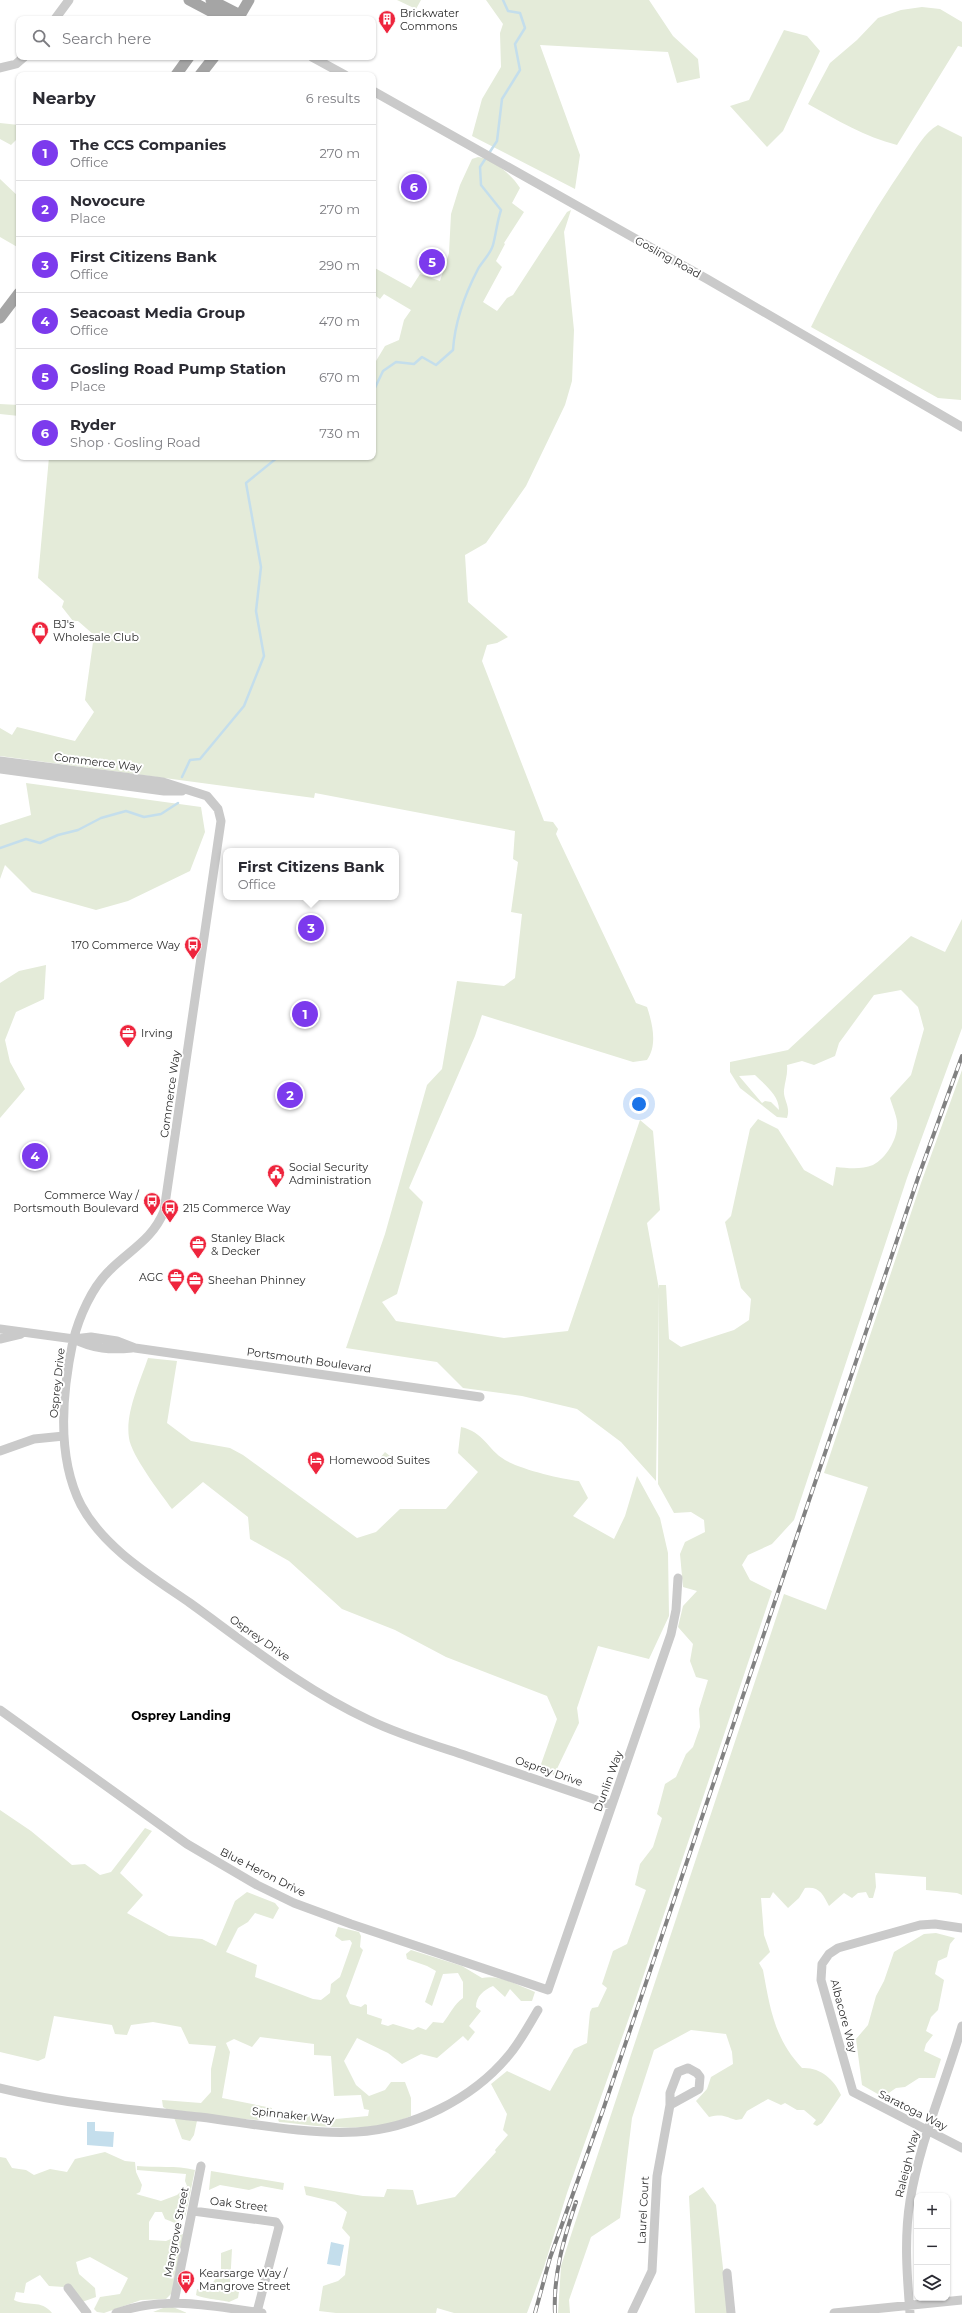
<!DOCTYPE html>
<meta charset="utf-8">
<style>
:root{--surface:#fff;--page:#f2f2f3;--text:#2b2b33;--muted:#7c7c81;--line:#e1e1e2;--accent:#7c3aed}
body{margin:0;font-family:Montserrat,sans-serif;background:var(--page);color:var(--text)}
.controls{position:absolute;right:12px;bottom:12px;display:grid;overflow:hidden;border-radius:8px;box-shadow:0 1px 3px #0004}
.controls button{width:36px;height:36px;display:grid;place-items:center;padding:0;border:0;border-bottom:1px solid var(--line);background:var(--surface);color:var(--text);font:20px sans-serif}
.you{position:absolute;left:639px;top:1104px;width:14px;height:14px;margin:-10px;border:3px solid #fff;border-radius:50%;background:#1a73e8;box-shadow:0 0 0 6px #1a73e833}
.badge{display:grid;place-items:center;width:26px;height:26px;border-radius:50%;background:var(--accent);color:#fff;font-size:13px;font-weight:700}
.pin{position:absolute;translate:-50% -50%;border:2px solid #fff;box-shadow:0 1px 4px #0006}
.popup{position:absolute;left:223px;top:848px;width:176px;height:52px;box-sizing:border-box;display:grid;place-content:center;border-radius:8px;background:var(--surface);filter:drop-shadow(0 1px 3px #0005);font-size:13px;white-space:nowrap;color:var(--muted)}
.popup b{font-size:15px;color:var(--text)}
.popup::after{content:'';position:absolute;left:50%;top:100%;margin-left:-8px;border:8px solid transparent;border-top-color:var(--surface)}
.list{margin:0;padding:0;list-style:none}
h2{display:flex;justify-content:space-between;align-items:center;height:52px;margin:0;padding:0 16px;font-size:17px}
h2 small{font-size:13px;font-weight:400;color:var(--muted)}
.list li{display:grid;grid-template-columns:26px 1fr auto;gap:12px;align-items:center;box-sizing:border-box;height:56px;padding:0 16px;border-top:1px solid var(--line)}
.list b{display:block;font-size:15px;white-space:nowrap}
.list p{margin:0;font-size:13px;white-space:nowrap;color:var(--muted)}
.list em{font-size:13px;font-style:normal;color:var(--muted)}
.icon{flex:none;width:22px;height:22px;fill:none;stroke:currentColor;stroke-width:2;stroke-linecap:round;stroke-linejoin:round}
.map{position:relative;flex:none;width:962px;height:2313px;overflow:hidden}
.search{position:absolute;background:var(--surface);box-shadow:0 1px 3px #0004;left:16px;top:16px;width:360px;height:44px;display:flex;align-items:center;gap:10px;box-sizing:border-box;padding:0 14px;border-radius:8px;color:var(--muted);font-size:15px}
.panel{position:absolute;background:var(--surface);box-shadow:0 1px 3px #0004;left:16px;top:72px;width:360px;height:388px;border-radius:8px}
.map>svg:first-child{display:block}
.green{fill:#e4ebd9;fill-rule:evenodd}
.water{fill:#c4deec}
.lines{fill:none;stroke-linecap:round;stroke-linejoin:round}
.stream{stroke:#c4deec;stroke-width:2.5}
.minor{stroke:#cacaca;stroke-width:9}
.major{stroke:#a5a5a5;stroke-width:11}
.rail-casing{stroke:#828282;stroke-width:4}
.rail{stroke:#fff;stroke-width:2.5;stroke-dasharray:8;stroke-linecap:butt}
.labels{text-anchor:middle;stroke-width:4;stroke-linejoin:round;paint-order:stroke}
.poi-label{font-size:11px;fill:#2d2d2d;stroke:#fff;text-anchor:start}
.street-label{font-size:11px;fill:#2d2d2d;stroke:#fff}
.neighbourhood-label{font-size:12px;font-weight:bold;fill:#000;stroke:#fff}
</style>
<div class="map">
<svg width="962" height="2313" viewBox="0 0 962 2313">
<rect width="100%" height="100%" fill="#fff"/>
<path class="green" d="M397,0H421L416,9Z
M486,0H649L673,36L698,59L700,78L677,83L668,52L540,45L580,155L575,189L472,136L482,99L501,67L500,33L503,24Z
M922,7L940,9L962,22V47L958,46L897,145C865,137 837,120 808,104L830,63L857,40L878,18L901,10Z
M784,30L807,36L820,51L783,131L767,147L730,106L749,100Z
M0,123L19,125V137L11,145L0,139Z
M938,125L962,137L961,400L938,398L811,327C839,270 871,214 907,162C916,149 924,133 938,125Z
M478,157C493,159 512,175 520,188L512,203L524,212L504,243L505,244L496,261L502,267L483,302L497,311L507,298L513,295L567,212L571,210L564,232L574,330L572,381L565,405L526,486L486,543L465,555L468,602L508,637L497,643L487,645L482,661L544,821L553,822L558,829L556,834L636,1003L647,1007C652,1022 658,1045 647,1060L633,1062L482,1015L475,1036L409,1188L423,1202L397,1294L382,1302L396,1321L504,1338L568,1331L640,1120L653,1131L660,1210L647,1223L659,1289L656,1481L621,1442L577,1409L522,1396L463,1388L437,1362L346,1348L385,1234L427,1085L442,1069L457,981L504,986L515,978L522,914L511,912L518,862L513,859L515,831L315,793L314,798L0,756V728L12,735L17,727L75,741L94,712L85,700L94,635L78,621H73L62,607L64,601L38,578L49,457H373V366L385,346L399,340L404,320L411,310L384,294L380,299L373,294V267L411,288L420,274L440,281L449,253L451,214L460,185L472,159Z
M0,179L19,197V248L0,237Z
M0,404L19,405V416L0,414Z
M26,783L201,807L205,832L190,871L128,901L96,910L32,892L5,865L0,879V825L31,815Z
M962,919V1028L907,1178L794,1520L772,1544L748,1555L742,1565L750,1580L772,1591L636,1998L567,2193L544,2267L527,2313H454L437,2308L436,2313H336L319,2311L323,2286L338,2281L345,2275L350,2237L342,2228L347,2212L335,2202L306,2195L304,2186L363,2196L384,2197L387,2189L413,2190L417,2205L455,2197L496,2152L495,2150L508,2135L503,2130L507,2114L491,2084L507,2071L550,2091L574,2049L587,2043L590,2012L592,2008L598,2007L607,1988L602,1984L613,1951L627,1944L646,1890L635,1885L640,1864L653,1847L662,1818L657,1814L665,1784L676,1777L686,1754L693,1747L700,1727L699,1709L708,1680L696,1677L690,1661L693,1644L678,1627L683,1606L697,1591L683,1587L680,1554L685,1542L705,1532L704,1520L691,1512L674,1513L658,1484L659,1285H666L669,1339L681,1347L734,1330L749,1320L751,1299L741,1288L725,1222L731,1216L750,1129L758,1119L778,1129L804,1170L833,1186L836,1167C847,1168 861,1170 873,1165C887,1158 899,1137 897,1121C896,1114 892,1105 890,1098L911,1075L924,1029L918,1007L901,990L874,995L839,1043L835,1056L814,1065L802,1061L787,1065C788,1074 785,1081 784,1090C783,1100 791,1106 787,1118L777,1117L740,1088L730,1072V1062L788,1050L911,936L945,952ZM755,1075C765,1085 779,1095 779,1110L771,1102L765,1101L762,1103L739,1076Z
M46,965L44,999L16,1012L5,1040L10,1062L25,1089L0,1118V983L19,971Z
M962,1070V1895L957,1893L926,1890V1877L875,1873L876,1887L873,1898H869L866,1892L858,1893L852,1898L844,1893L829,1906C823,1894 819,1886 805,1888L799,1898L788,1908L773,1892L770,1898H761L764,1935L770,1952L759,1963L763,1970C770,2008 774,2038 802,2068C820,2067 834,2079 841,2095L822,2123L817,2126L813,2124L816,2120L804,2110H797L785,2103L781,2105L768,2099L747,2111L742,2119L736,2120C723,2116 723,2114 709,2117L696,2101L707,2089L711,2077L733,2064L732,2052L726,2034L691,2030L654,2050L632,2118L620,2218L591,2237L569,2300L570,2313H558L561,2266L569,2241L784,1594L826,1610L868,1487L824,1473L921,1183Z
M148,1358L177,1361L167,1423L191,1441L230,1448L243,1455L357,1538L376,1532L400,1509H446L478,1472L458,1453L461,1427C484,1432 487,1449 505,1460C520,1469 561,1479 579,1481L588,1498L573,1516L614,1539L625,1516L637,1476L660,1518L668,1553L669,1616L649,1659L598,1646L577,1708L579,1723L554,1775L540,1767L557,1719L547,1696L446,1657L395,1630L342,1609L289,1561L250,1539L248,1517L203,1482L172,1509C161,1494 131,1455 129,1438C125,1413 140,1382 148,1358Z
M385,1452L396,1461L391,1467L380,1458Z
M0,1810L31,1831L72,1865L85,1864L100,1875L111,1872L145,1828L152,1831L120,1873L143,1895L127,1913L169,1936L202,1939L216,1946L235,1901L247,1892L275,1903L279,1908L273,1919L255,1913L248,1922L238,1928L226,1952L257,1965L255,1977L313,1999L321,2000L330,1993L331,1984L340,1977L352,1943L350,1940L342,1941L335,1936L338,1927L359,1932L361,1936L360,1947L363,1950L346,1996L350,2004L361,2007L365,2004L367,2005V2014L382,2019L381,2024L388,2026L393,2024L413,2030L418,2027L426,2030L433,2022L443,2023C450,2014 454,2004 463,1998V1982L458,1973L443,1974L432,2006L425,2002L436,1971L427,1966L407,1959L406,1954L411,1950L462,1966L482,1978C500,1974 519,1986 535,1992L532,2001H521L510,1989L505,1997L493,1986C484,1990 476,1996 476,2007L481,2011L469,2026L475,2032L468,2041L463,2036L437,2058L421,2054L402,2064L388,2053L357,2038L344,2061L356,2085L369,2096L385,2090L391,2082H405L411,2098V2116C370,2135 322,2126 279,2122L277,2117L280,2112L336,2119L368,2116L369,2110L364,2109L361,2095L334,2096L331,2056L314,2055V2044L260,2037L252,2047L234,2039L226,2043L230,2052L222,2098L272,2108L270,2115L258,2120L198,2116L194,2135L190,2141L182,2139L172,2112L163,2107L162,2100L201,2103L211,2092V2069L216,2046L189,2044L181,2027L153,2022L131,2025L127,2035L115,2034L112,2025L54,2016L45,2058L38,2061L0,2052Z
M936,1933L955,1938L950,1944L947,1957L938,1961L935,1974L944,1980L938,2010L931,2017L926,2031L933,2035L926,2044L924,2051L941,2059L935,2078H919L905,2087L896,2088L883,2097L862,2085L856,2039L868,2025L876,1996L884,1981L894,1952L924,1934Z
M105,2152L125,2161L135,2162L136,2172L142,2185L140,2192L136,2194L161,2201L177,2195L187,2186L185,2181L186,2174L137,2170V2166C157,2168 175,2165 195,2170L185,2218L175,2223L165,2219L162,2212H155L149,2222V2240L166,2241L183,2234L174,2291L166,2299L141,2300L104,2313L97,2312L94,2309L100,2297L120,2294L128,2278L90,2257L76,2262L79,2274L95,2288L96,2297L82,2302L64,2287L49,2286L40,2275L26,2283L24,2293L16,2292L14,2300C28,2307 41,2299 52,2313H0V2157L6,2158L12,2168L26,2170L34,2175L50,2169L67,2172L75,2159Z
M211,2171L284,2183L283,2190L261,2186L249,2190L220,2185L209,2190Z
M703,2187L716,2205L728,2313H695L689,2196Z
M232,2249L230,2285L239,2292L238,2298L229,2302C221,2300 200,2298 196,2295L197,2289L207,2290L221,2272V2253Z
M173,2307L187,2313L153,2312L163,2308Z"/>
<path class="water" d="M87,2122H95V2131L114,2132L113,2147L87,2145Z
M331,2242L344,2245L340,2266L327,2264Z"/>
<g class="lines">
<path class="stream" d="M373,392L383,371L396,362L414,364L422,357L436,365L453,350C455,320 465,294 478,269C482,262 491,253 493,245C496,234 497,222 501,210L481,185L480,167L497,141L502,99L520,70L515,44L525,28L520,13L508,11L503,0
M182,777L190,760L200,759L244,706L264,656L256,611L261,567L246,483L278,457
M0,848L26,839L40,843L58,835L78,830L101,818L126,811L144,817L161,814L178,803"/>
<path class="minor" d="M55,19L69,0
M312,57L345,75
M0,68L16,64L24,57
M373,91L707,279L962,427
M0,761L163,782L207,796L218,809L221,821L164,1211C153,1239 130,1250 110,1270C92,1287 79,1317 73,1341C62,1393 56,1456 81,1505C104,1548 151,1576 190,1603C247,1644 304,1690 369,1720C400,1735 434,1745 467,1756C515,1772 563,1789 611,1805
M0,769L164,791H182
M0,1329L74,1339L91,1337L117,1341L135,1348L480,1397
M0,1339L21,1334
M74,1339C93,1349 111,1350 132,1348
M0,1451L34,1439L64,1436
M0,1710L187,1844L257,1885L294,1903L351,1924L548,1990L671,1634L676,1610L678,1578
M962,1928L935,1924L920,1925L838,1948L829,1954L822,1964L821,1980L853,2092L962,2148
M0,2088C65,2104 133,2110 200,2117C248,2123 309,2135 356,2132C412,2129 473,2099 509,2055C520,2042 529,2025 538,2010
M193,2211L276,2222L279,2227L257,2312
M727,2273L731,2313
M68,2288L87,2313
M174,2302L201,2166
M116,2313C164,2295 212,2306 262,2313
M632,2313L652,2271L657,2176L670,2105V2093L678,2072L688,2068L697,2073L700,2077L699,2089L670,2105
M834,2313L962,2300
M910,2313C907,2276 904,2238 910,2201C920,2140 945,2085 962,2026"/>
<path class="major" d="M189,0L225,19
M211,0L240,15
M238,19L249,0
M176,75L189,57
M200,75L214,57
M0,318L19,293"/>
<g class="rail-casing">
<path id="rail" d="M535,2313L550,2258L603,2110L919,1175L962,1056
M555,2313C553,2274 564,2238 576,2202"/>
</g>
<use href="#rail" class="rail"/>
</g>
<defs>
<g id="building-pin" transform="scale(0.9)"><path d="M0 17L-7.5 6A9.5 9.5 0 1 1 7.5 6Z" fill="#ee253d" stroke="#fff"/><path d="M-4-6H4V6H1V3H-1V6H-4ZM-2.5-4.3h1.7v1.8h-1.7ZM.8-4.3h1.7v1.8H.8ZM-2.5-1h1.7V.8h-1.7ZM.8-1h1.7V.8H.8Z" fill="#fff"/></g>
<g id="shop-pin" transform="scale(0.9)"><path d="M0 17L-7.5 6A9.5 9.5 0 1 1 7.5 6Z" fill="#ee253d" stroke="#fff"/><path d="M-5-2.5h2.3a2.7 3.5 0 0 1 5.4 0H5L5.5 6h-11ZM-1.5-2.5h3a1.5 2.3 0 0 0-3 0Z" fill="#fff"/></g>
<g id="bus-pin" transform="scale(0.9)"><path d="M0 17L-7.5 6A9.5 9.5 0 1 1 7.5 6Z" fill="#ee253d" stroke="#fff"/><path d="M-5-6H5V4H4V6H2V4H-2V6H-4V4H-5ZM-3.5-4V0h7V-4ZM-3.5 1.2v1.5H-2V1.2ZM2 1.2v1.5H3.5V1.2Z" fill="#fff"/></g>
<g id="office-pin" transform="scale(0.9)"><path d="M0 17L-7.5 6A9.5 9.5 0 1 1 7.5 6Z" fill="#ee253d" stroke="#fff"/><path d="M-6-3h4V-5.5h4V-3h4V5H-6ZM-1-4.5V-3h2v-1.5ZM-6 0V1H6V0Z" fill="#fff"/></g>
<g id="civic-pin" transform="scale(0.9)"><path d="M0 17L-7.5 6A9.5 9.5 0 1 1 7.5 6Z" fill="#ee253d" stroke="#fff"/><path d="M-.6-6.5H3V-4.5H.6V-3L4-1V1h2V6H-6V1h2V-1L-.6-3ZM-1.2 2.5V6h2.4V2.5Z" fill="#fff"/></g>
<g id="hotel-pin" transform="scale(0.9)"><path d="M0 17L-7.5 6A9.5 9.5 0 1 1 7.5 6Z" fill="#ee253d" stroke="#fff"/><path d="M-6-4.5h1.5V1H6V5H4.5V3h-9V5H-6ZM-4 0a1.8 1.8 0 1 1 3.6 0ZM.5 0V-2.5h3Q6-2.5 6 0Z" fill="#fff"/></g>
</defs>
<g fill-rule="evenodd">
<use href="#building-pin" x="387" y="19"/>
<use href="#shop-pin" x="40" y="630"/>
<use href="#bus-pin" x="193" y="945"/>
<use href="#office-pin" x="128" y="1033"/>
<use href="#civic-pin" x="276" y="1173"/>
<use href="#bus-pin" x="152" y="1201"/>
<use href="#bus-pin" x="170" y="1208"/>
<use href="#office-pin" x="198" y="1244"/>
<use href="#office-pin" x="176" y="1277"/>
<use href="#office-pin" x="195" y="1280"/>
<use href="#hotel-pin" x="316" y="1460"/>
<use href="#bus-pin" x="186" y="2279"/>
</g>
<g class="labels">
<g class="poi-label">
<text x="400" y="17">Brickwater<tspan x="400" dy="13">Commons</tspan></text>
<text x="53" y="628">BJ's<tspan x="53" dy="13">Wholesale Club</tspan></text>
<text x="180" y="949" text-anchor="end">170 Commerce Way</text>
<text x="141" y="1037">Irving</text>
<text x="289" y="1171">Social Security<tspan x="289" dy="13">Administration</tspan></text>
<text x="139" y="1199" text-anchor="end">Commerce Way /<tspan x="139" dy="13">Portsmouth Boulevard</tspan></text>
<text x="183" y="1212">215 Commerce Way</text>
<text x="211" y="1242">Stanley Black<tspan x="211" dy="13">&amp; Decker</tspan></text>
<text x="163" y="1281" text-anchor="end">AGC</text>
<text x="208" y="1284">Sheehan Phinney</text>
<text x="329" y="1464">Homewood Suites</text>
<text x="199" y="2277">Kearsarge Way /<tspan x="199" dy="13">Mangrove Street</tspan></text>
</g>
<g class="street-label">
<text transform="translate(668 257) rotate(29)" y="4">Gosling Road</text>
<text transform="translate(98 762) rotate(7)" y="4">Commerce Way</text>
<text transform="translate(170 1094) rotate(-82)" y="4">Commerce Way</text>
<text transform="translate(309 1360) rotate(8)" y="4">Portsmouth Boulevard</text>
<text transform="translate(57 1383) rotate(-84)" y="4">Osprey Drive</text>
<text transform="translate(260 1638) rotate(35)" y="4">Osprey Drive</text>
<text transform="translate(549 1771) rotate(19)" y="4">Osprey Drive</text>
<text transform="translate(608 1781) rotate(-70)" y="4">Dunlin Way</text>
<text transform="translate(263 1872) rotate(27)" y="4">Blue Heron Drive</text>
<text transform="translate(844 2016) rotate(75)" y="4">Albacore Way</text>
<text transform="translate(913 2110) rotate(27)" y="4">Saratoga Way</text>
<text transform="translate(293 2115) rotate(6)" y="4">Spinnaker Way</text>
<text transform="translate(907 2164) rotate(-76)" y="4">Raleigh Way</text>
<text transform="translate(239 2204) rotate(7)" y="4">Oak Street</text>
<text transform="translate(643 2210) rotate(-87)" y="4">Laurel Court</text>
<text transform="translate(176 2232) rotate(-79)" y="4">Mangrove Street</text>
</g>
<g class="neighbourhood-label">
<text x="181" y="1720">Osprey Landing</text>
</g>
</g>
</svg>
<div class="controls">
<button>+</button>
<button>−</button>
<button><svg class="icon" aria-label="layers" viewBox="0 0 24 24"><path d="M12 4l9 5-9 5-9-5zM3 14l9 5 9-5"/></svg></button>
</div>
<div class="you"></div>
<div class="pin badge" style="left:305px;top:1014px">1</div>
<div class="pin badge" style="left:290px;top:1095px">2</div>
<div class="pin badge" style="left:311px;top:928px">3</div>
<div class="popup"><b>First Citizens Bank</b>Office</div>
<div class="pin badge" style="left:35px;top:1156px">4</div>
<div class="pin badge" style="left:432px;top:262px">5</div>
<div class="pin badge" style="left:414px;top:187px">6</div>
<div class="search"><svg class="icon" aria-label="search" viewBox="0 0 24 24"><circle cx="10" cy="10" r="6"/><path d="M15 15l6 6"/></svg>Search here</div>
<section class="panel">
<h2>Nearby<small>6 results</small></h2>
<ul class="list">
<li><span class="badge">1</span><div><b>The CCS Companies</b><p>Office</p></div><em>270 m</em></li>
<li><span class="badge">2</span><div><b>Novocure</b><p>Place</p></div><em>270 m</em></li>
<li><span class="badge">3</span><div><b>First Citizens Bank</b><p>Office</p></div><em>290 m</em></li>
<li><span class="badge">4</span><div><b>Seacoast Media Group</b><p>Office</p></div><em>470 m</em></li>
<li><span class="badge">5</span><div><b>Gosling Road Pump Station</b><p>Place</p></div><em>670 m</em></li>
<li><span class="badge">6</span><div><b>Ryder</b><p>Shop · Gosling Road</p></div><em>730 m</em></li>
</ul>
</section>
</div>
